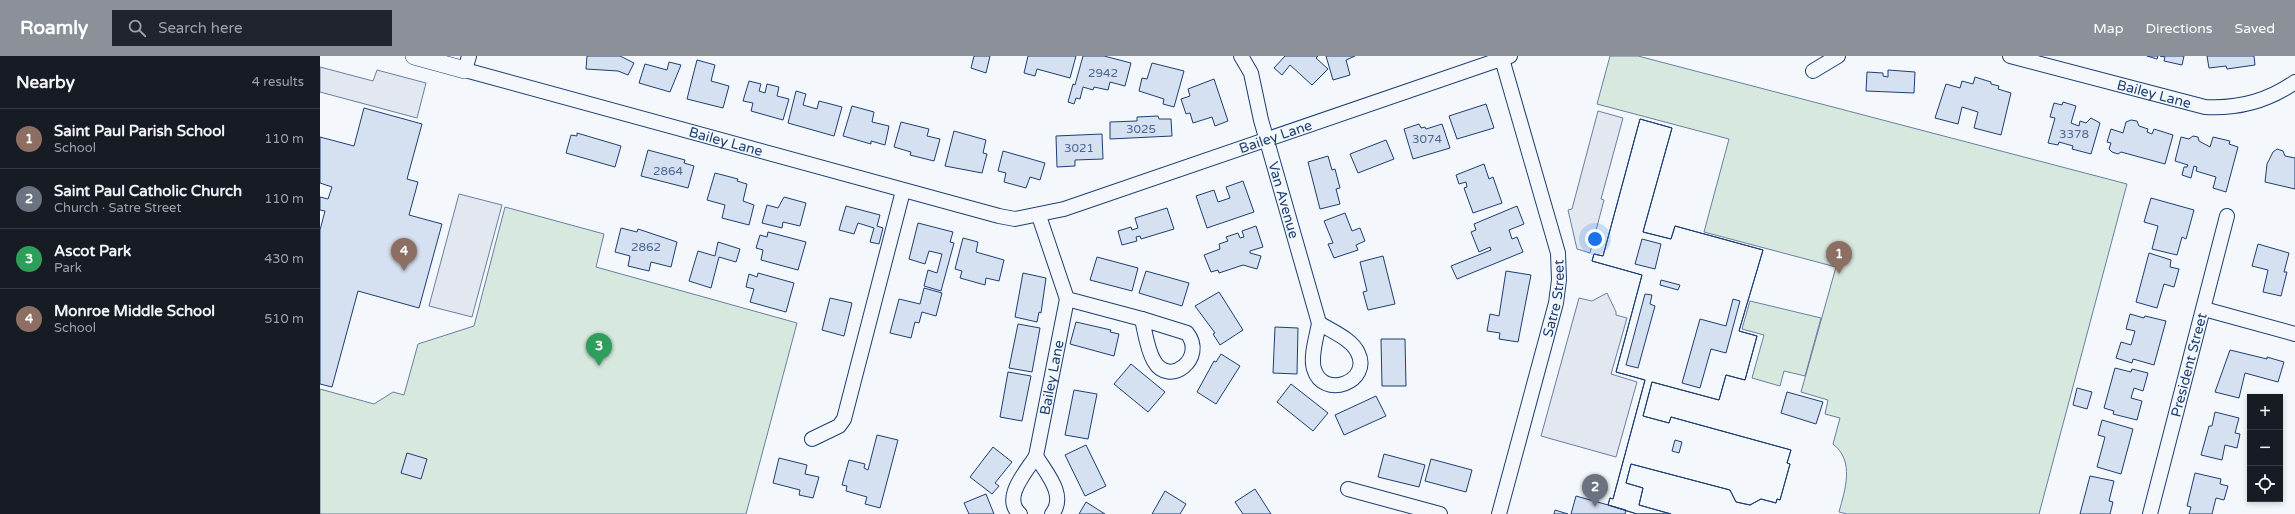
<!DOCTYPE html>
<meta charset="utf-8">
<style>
:root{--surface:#171b24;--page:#20242c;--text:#f1f3f6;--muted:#9ea1a6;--line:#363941;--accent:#8c9099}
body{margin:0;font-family:"Varela Round",sans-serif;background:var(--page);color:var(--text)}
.controls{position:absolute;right:12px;bottom:12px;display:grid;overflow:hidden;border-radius:0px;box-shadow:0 2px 6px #0003}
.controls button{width:36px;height:36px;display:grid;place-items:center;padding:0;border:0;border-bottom:1px solid var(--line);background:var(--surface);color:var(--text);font:20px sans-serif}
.you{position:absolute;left:1275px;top:183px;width:14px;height:14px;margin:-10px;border:3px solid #fff;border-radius:50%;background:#1a73e8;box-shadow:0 0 0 6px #1a73e833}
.badge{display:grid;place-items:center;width:26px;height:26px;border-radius:50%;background:var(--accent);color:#fff;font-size:13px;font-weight:700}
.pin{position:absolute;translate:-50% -33px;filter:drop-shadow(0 1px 2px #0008)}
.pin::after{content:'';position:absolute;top:21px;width:14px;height:12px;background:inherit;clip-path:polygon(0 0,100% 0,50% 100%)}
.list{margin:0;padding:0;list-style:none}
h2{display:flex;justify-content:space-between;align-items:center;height:52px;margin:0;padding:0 16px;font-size:17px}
h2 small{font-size:13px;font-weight:400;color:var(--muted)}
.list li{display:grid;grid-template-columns:26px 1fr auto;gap:12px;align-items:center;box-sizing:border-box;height:60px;padding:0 16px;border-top:1px solid var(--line)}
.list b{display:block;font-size:15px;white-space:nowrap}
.list p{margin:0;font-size:13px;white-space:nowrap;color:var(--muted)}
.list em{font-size:13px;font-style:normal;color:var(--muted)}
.icon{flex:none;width:22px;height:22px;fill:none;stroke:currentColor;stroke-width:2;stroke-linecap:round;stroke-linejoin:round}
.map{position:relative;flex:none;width:1975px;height:458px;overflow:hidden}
header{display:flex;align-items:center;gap:24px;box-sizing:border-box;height:56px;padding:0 20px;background:var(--accent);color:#fff}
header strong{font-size:19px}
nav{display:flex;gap:22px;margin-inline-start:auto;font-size:14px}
.search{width:280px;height:36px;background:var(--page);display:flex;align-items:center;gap:10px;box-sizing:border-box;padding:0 14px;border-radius:0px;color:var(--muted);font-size:15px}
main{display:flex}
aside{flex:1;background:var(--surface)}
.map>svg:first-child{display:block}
.green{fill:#d7e8df;stroke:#687fa3}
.parking{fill:#e3e8f0;stroke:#687fa3}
.building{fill:#d5e0f0;stroke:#1d3f73;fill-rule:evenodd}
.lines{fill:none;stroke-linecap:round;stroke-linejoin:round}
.minor-casing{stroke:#1d3f73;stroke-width:16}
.tertiary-casing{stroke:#1d3f73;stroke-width:18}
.minor{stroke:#f4f7fb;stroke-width:14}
.tertiary{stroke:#f4f7fb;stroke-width:17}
.labels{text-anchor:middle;stroke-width:3;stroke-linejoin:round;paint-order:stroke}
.number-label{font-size:12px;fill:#4b6792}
.street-label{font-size:14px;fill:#1d3f73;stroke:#f4f7fb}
</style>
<header>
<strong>Roamly</strong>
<div class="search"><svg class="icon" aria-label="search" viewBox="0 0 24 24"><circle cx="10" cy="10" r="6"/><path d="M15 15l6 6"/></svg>Search here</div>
<nav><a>Map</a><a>Directions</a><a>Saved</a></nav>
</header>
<main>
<aside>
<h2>Nearby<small>4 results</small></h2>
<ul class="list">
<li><span class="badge" style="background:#8d6e63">1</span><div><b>Saint Paul Parish School</b><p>School</p></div><em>110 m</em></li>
<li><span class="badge" style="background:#6b7280">2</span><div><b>Saint Paul Catholic Church</b><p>Church · Satre Street</p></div><em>110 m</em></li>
<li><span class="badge" style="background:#2e9e5b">3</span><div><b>Ascot Park</b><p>Park</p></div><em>430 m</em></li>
<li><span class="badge" style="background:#8d6e63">4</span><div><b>Monroe Middle School</b><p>School</p></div><em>510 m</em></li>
</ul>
</aside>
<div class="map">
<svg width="1975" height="458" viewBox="0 0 1975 458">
<rect width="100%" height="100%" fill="#f4f7fb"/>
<path class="green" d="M1290,0H1318L1807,128L1719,458H1527L1519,456C1525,434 1535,405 1513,388L1520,362L1505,358L1508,344L1481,336L1516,211L1384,176L1409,83L1277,48Z
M185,151L284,178L276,211L477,267L426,458H0V333L54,348L73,336L84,339L98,288L154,270Z
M1430,245L1501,262L1485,320L1464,315L1460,330L1432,322L1444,279L1422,273Z"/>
<path class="parking" d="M0,11L53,25L57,14L106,27L97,62L0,36Z
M1278,55L1303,62L1281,143L1284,144L1270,197L1257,193L1248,154L1252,153Z
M139,138L182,149L152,261L109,250Z
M1287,237L1296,256V259L1307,262L1291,318L1317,326L1296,401L1221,380L1259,242L1272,245Z"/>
<path class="building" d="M267,0H300L314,7L308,19L298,15L266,13Z
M654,0H670L666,17L651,12Z
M708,0H756L750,22L717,13L715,20L704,17Z
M763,0H784L811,7L805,30L790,26L788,34L774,31L773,34L763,31L760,43L756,42L754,48L748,46L753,28L755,29Z
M965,0H998L996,2L1008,13L992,29L970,9L962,19L954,12Z
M1006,0H1035L1026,4L1030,19L1013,24Z
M1827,0H1838L1837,3Z
M1840,0H1864L1862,9L1844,5L1845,1Z
M1887,0H1934L1935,9L1907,13L1906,10L1889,12Z
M377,4L395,9L391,25L409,30L403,52L367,43Z
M349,6L361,9L350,36L319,27L325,8L347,14Z
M832,7L864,15L854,51L843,48L844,43L819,35L822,22L827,23Z
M1568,14L1595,16L1594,37L1546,35L1547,16L1563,17V20L1568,21Z
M1655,21L1671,26V28L1679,30L1678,33L1691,37L1681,79L1654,72L1658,56L1642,51L1638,68L1615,62L1626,28L1640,32L1642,25L1653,28Z
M894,23L908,65L895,70L892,61L873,67L870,57L866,58L861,43L870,40L868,33Z
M429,25L441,28L439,35L445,37L447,28L459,31L457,40L469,43L463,64L431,55L433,47L423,45Z
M476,35L486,38L483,49L497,53L499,45L522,51L514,80L468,67Z
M1743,46L1756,50L1751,67L1759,70L1760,65L1766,67L1771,62L1780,67L1771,98L1752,93L1753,90L1739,86L1738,89L1728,87L1735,62L1730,61L1734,47L1742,49Z
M1166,48L1174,72L1137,83L1129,60Z
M532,50L554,56L552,66L569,70L565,89L551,85V88L523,80Z
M44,52L102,68L87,123L98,126L89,159L122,168L99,252L38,235L12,331L0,328V174L5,155L0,154V141L8,143L12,131L0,127V81L34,90Z
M838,60L839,63H851L852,80L790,83V66L817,65V61Z
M1320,63L1352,72L1323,176L1351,183L1355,170L1443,194L1419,275L1437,280L1425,324L1406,319L1399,344L1332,326L1323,360L1349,367L1351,361L1471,394L1467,407L1470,408L1460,444L1457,443L1456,447L1441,443L1430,449L1416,446L1410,434L1311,408L1306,427L1323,432L1319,449L1351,458H1317L1288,449L1290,442L1293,443L1325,324L1296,316L1322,219L1272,205L1274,198L1283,200ZM1322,183L1341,188L1335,213L1315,208ZM1341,224L1360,229L1358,234L1340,229ZM1325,238L1332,239L1330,248L1335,250L1318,312L1306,309ZM1413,243L1420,245L1406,297L1391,293L1380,332L1362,327L1380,263L1406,270ZM1355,384L1362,386L1359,397L1352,395Z
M1320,63L1352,72L1323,176L1351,183L1355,170L1443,194L1419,275L1437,280L1425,324L1406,319L1399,344L1332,326L1323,360L1349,367L1351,361L1471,394L1467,407L1470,408L1460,444L1457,443L1456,447L1441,443L1430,449L1416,446L1410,434L1311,408L1306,427L1323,432L1319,449L1351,458H1317L1288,449L1290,442L1293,443L1325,324L1296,316L1322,219L1272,205L1274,198L1283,200Z
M1811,64L1817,65L1819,70L1828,73L1827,76L1832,78L1834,73L1853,79L1845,108L1801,96L1798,98L1792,96L1789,93L1791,87L1787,86L1791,73L1803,77L1806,66Z
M581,66L609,73L607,80L620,83L614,105L590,99L591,96L574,91Z
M1099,68L1101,72L1105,71L1106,73L1122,68L1130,92L1093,103L1084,73Z
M634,75L666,84L663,97L667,98L662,117L625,110Z
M257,77L301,90L295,111L246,97L251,79L257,80Z
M782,78L783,103L755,104V110L737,111L736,80Z
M1873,80L1878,81L1879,85L1890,91L1893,81L1910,85L1909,88L1918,91L1906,136L1893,132L1896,121L1876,115L1877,111L1874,110L1871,122L1862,119L1864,111H1867L1868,109L1855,105L1861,81L1869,83Z
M1066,84L1074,103L1038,117L1030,98Z
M1957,93L1963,95L1965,100L1975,102V133L1945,126L1947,108L1953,96Z
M328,94L365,104L364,107L374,110L368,132L321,120Z
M683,95L725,107L720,124L710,121L706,132L684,126L686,117L678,115Z
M1008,100L1012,114L1015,113L1020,132L1016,133L1020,148L1000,153L988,106Z
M1164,108L1169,123L1173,121L1182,147L1153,157L1144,132L1147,131L1146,126L1139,128L1136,119Z
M395,117L418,123L417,125L427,128L423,145L434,149L429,169L402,162L405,149L387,144Z
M923,125L934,156L887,172L876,140L894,134L898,146L910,142L906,131Z
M464,141L486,147L480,170L463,166L462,172L442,167L447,149L458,152Z
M1831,142L1874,154L1866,183L1862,181L1857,199L1832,193L1838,170L1824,166Z
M526,150L560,159L557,170L563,172L559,188L550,186L554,172L538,167L534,178L519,174Z
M1197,150L1204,168L1189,174L1192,183L1197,181L1203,196L1137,223L1131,210L1171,194L1170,191L1159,196L1151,176L1156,174L1154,168Z
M847,152L854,173L821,183L820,180L816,181L817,185L802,189L798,175L811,171L812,174L818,172L815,162Z
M1025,157L1032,175L1040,172L1045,185L1036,189L1038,194L1014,202L1008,188L1013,187L1004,165Z
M598,167L633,176L630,186L634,187L621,235L604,230L608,214L617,217L622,198L609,195L605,208L589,203Z
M936,170L943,191L930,195V197L941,200L937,213L923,209L899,217L898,214L891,216L884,199L900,193L899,188L908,185L906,181L918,177L920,182L924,181L922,175Z
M301,172L317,176L318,173L357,186L351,211L331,206L329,215L308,210L310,200L295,196Z
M448,176L486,186L478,214L441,204L443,194L436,192L440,179L447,181Z
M643,182L658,186L656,196L684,204L679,225L666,222L665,229L640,222L642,215L635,213Z
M398,186L420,193L416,206L399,201L391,232L369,225L378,195L395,200Z
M1938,188L1969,197L1964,216H1967L1961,240L1943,236L1948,214L1932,210Z
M1829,197L1851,204L1850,211L1859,213L1854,231L1844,228L1837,252L1816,246Z
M1063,200L1075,248L1048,254L1043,236L1047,235L1040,206Z
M777,201L818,212L812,235L770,224Z
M826,215L869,227L862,250L819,237Z
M1186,215L1211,219L1198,286L1179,283L1180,277L1167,275L1170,258L1179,260Z
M438,217L474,227L466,256L430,246L434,233L426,231L429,218L437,221Z
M703,217L726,222L721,257L719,256L717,266L695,261Z
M604,232L622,237L616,260L602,256L599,267L595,266L591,282L570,277L579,243L600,248Z
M899,236L923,274L900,289L893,278L895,277L875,250Z
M510,242L532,247L524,280L502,274Z
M1810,258L1824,262L1825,260L1846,265L1834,309L1813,303L1812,307L1796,302L1801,286L1811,289L1815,275L1806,273Z
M756,266L791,274L790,276L799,278L794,300L750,288Z
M698,268L720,272L712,316L689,312Z
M955,271L978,272L977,318L953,317Z
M1061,283H1085L1086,330H1062Z
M1910,294L1947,303V301L1964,306L1958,326L1925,317L1919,342L1895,336Z
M901,298L920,310L896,348L877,336L894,305L896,306Z
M811,308L845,336L828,356L794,328Z
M1795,312L1811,316L1812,313L1828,317L1823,335L1814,332L1811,342L1822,345L1817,364L1793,358L1794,355L1784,352Z
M688,316L711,320L702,365L680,361Z
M971,328L1008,357L993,375L957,346Z
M1757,332L1772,336L1767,353L1753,349Z
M754,334L777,338L768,383L745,379Z
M1467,336L1503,346L1496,368L1461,357Z
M1056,340L1066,360L1024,379L1015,359Z
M1895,356L1919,362L1915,377L1920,378L1917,392L1905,389L1902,404L1881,399L1889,370H1892Z
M1782,364L1813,373L1801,418L1777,411L1785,381L1778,379Z
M557,379L578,384L560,452L545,448L547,441L526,435L527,430L522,429L529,404L545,408L544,412L548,414Z
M766,389L786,430L765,440L745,399Z
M673,391L692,406L675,427L679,430L672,438L650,421Z
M87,397L107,403L101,423L81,417Z
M1064,398L1105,409L1099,431L1058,421Z
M459,402L487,409L485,418L499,421L493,442L479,439L480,434L453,427Z
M1111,403L1152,414L1146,436L1105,425Z
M1875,417L1901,423L1900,428L1908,430L1904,444L1896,442L1892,458H1869L1871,451L1867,450Z
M1770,420L1794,425L1789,445L1793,446L1790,458H1760Z
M935,433L951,458H923L915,446Z
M845,435L866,448L860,458H832Z
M666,438L674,458H649L644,447Z
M1256,440L1306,454L1305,458H1251Z
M766,446L785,458H759Z
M1235,454L1248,458H1234Z"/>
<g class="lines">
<g class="minor-casing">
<g id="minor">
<path id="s1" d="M149,0L145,14L679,160L695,163L744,153L1190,0"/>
<path id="s2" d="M921,0L931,17L941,64L999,267"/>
<path id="s3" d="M1690,0L1885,51C1918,53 1948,45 1975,26"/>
<path d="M1493,15L1518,0"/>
<path d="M719,160L747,243L822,263"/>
<path d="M1884,253L1975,278"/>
<path d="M822,263L867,277C887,302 849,332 834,305C827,293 825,276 822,263Z"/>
<path d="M999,267C1011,275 1032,283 1038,297C1052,326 1003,344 994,313C990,300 997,280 999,267Z"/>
<path d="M492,383L519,370L524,363L583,135"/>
<path id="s4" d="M716,400L747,243"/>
<path d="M1028,433L1120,458"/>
<path d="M700,458C681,442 707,415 716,400C726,417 747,439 732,458"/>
<path id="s5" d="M1179,458L1236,247L1239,224L1238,197L1182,3"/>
<path id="s6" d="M1830,458L1907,160"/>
</g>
</g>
<g class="tertiary-casing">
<path id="tertiary" d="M94,0L145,14"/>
</g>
<use href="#minor" class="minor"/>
<use href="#tertiary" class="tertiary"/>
</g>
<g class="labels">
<g class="number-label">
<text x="783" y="21">2942</text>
<text x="821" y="77">3025</text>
<text x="1754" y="82">3378</text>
<text x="1107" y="87">3074</text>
<text x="759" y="96">3021</text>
<text x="348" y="119">2864</text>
<text x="326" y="195">2862</text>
</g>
<g class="street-label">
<text dy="5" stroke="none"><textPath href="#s3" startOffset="149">Bailey Lane</textPath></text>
<text dy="5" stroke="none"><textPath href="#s1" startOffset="858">Bailey Lane</textPath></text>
<text dy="5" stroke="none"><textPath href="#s1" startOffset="285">Bailey Lane</textPath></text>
<text dy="5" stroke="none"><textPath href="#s2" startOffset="151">Van Avenue</textPath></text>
<text dy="5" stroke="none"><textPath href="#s5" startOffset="223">Satre Street</textPath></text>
<text dy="5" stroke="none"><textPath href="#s6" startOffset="154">President Street</textPath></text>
<text dy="5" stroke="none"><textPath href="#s4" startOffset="80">Bailey Lane</textPath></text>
</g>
</g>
</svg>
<div class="controls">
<button>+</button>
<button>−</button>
<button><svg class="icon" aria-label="locate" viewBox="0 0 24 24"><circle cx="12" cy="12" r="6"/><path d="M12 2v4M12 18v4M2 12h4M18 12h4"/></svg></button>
</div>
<div class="you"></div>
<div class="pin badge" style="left:1519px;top:218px;background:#8d6e63">1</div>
<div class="pin badge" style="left:1275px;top:451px;background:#6b7280">2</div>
<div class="pin badge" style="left:279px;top:310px;background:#2e9e5b">3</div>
<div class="pin badge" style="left:84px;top:215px;background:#8d6e63">4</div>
</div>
</main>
